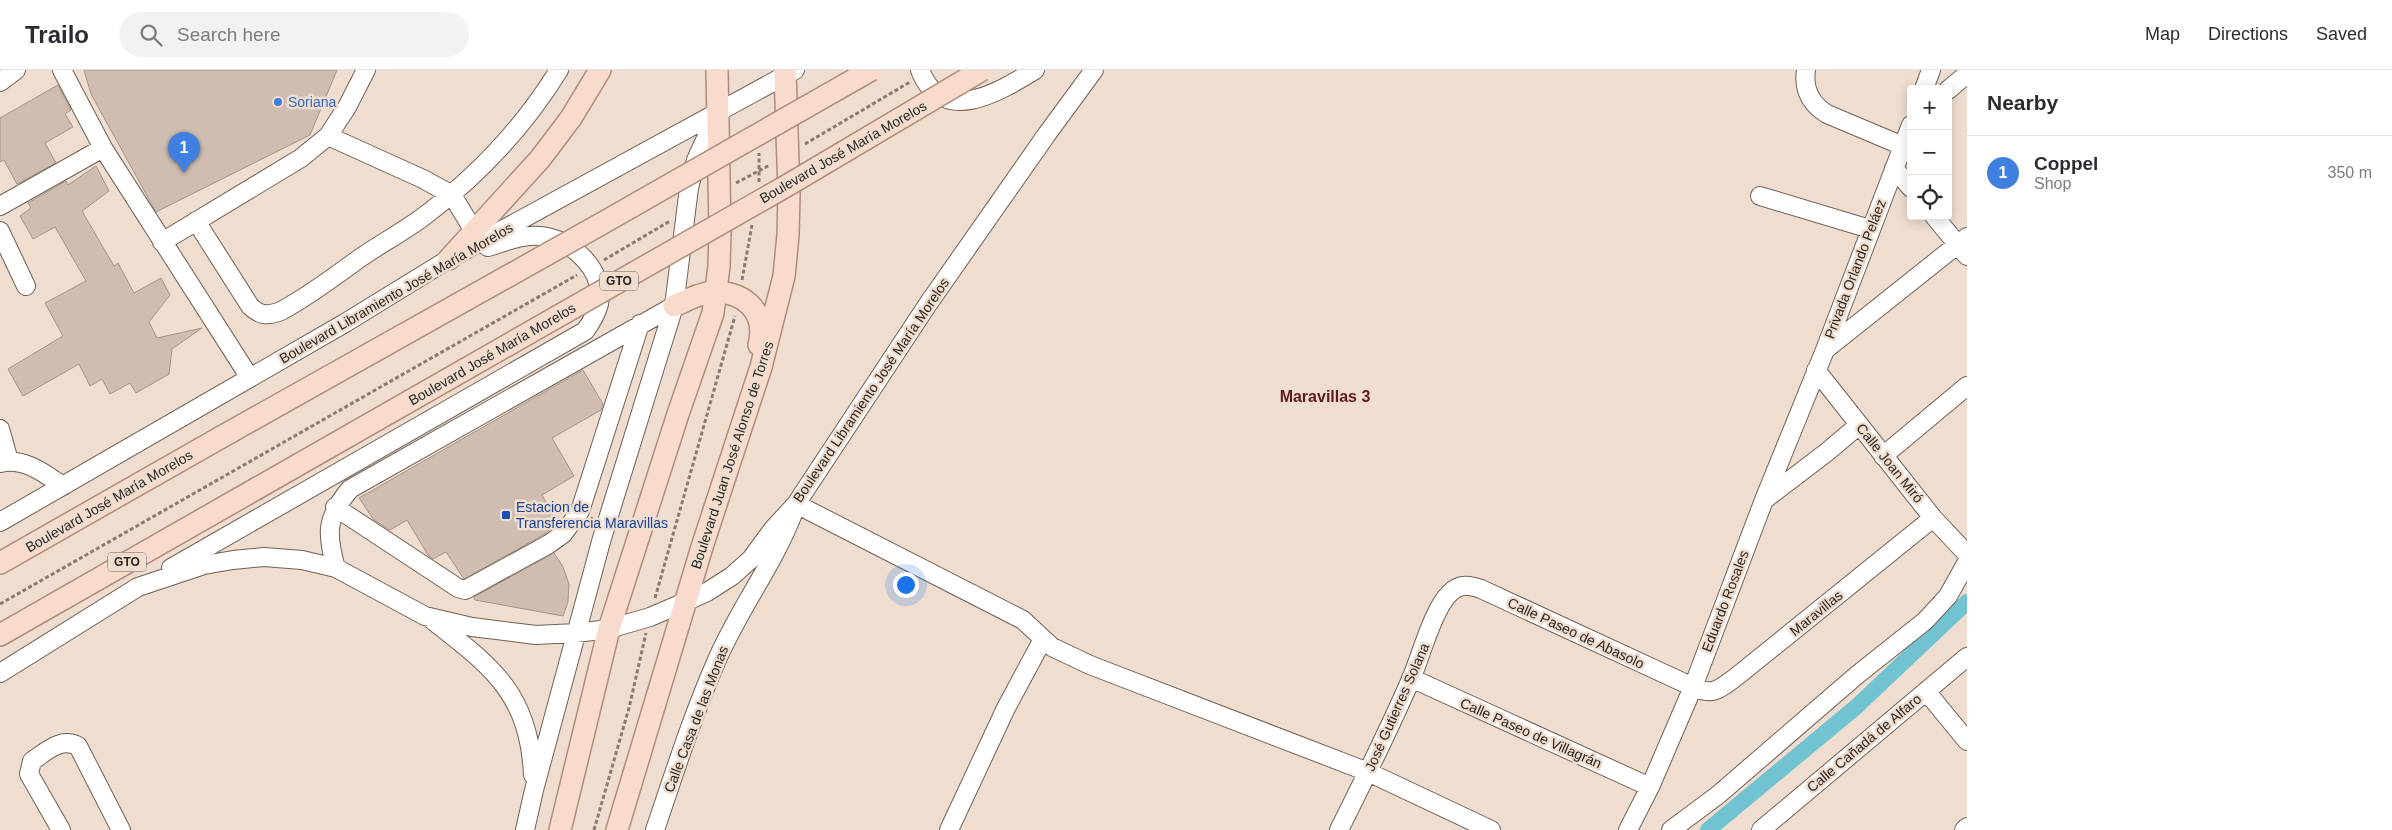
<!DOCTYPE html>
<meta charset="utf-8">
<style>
:root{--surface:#fff;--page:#f2f2f3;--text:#2b2b33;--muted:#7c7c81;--line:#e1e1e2;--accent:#b3203b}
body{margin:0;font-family:Helvetica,sans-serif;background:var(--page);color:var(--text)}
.controls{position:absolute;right:15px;top:15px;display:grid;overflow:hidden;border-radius:5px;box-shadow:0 2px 12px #0003}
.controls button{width:45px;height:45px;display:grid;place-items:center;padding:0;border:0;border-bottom:1px solid var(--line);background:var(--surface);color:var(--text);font:25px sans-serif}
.you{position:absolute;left:905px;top:514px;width:18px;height:18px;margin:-12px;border:4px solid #fff;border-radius:50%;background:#1a73e8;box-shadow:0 0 0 8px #1a73e833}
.badge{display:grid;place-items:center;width:32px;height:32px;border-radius:50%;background:var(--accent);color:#fff;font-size:16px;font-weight:700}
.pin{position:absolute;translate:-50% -41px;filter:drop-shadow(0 1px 2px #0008)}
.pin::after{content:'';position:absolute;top:26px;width:18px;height:15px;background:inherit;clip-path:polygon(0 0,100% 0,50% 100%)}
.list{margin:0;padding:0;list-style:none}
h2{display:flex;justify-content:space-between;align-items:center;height:65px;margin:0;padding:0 20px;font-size:21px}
h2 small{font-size:16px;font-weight:400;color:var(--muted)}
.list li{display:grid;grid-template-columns:32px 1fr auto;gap:15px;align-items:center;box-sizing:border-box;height:75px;padding:0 20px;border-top:1px solid var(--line)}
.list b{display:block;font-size:19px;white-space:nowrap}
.list p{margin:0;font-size:16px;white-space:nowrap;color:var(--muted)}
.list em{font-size:16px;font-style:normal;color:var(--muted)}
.icon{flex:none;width:28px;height:28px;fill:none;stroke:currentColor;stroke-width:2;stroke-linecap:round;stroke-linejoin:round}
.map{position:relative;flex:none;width:1967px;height:760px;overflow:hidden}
header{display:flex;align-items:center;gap:30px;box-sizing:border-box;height:70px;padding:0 25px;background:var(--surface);border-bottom:1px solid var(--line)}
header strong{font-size:24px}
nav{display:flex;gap:28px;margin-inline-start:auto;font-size:18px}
.search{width:350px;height:45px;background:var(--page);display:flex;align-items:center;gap:12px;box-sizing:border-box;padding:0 18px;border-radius:28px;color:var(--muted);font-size:19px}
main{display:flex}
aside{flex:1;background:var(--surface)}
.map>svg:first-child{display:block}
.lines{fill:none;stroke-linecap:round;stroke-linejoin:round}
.canal{stroke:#72c3d1;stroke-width:16}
.building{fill:#cebdb0;stroke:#a49488}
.minor-casing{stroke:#6f6055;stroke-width:20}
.major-casing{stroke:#ae8c7c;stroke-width:24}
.path{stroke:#877b72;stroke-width:3;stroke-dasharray:4 2.5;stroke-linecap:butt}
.minor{stroke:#fff;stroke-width:18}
.major{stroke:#f9dbce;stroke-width:21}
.major-bridge-casing{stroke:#ae8c7c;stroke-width:24;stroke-linecap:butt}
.major-bridge{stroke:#f9dbce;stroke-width:21}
.shop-dot{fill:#3f7fe0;stroke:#efded0;stroke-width:2}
.transit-dot{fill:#1a4fb4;stroke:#efded0;stroke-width:2}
.labels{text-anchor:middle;stroke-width:5;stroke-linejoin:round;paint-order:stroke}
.shield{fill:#efded0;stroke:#665c55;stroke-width:1}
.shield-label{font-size:12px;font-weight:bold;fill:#2b2520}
.shop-label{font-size:14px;fill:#366cbe;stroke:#efded0;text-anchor:start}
.street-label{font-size:14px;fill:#2b2520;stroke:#efded0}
.transit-label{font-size:14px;fill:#164399;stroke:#efded0;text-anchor:start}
.quarter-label{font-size:16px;font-weight:bold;fill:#5e1922;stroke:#efded0}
</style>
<header>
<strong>Trailo</strong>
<div class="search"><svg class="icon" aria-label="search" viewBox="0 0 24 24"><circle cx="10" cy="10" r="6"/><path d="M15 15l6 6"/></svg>Search here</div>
<nav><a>Map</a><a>Directions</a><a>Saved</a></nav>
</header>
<main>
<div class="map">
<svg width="1967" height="760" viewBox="0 0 1967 760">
<rect width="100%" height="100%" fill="#efded0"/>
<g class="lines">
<path class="canal" d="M1708,760L1856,637L1967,532"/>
</g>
<path class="building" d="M84,0H337L310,65L156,142L91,24Z
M58,15L71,40L65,44L73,57L45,73L56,93L17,114L4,90L0,92V48Z
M96,96L109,121L82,141L114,196L118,193L134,223L161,208L170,225L149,252L157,268L202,258L172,279L169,304L136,323L130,313L110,324L102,309L90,316L79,294L23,326L8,299L63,266L45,233L86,211L55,157L33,169L20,146L31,138L28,133L66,111L68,115Z
M583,300L603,334L601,340L552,368L574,406L542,425L558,453L543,465L464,509L446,482L433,489L428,485L407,450L390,460L374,450L359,428Z
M554,483L563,497L569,514L568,532L563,546L475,530L474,527Z"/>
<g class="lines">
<g class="minor-casing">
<path id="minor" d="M62,0L103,78L250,308
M920,0C942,57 999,22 1035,0
M1806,0C1803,20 1811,34 1827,44L1903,76
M0,12L16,0
M1924,19L1931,0
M1948,20L1967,4
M328,66L423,109L452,125L474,161
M1894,98L1911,118
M1760,126L1870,159
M0,136L103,78
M1934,146L1967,186
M196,151L250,236C260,246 268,246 281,241C309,226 334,207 360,188C380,174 403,162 423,147C478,106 523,58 559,0
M0,161L26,216
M162,172L301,88L328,66L347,37L366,0
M1825,280L1967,167
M1816,300L1933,448L1967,484
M0,359L9,391
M1883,386L1967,316
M0,393C24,387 44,403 63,416
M1764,430L1827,382L1859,355
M796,434L1023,550L1052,577L1090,595L1368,702L1491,760
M335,437L458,518L465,520L549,474L563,464L580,441L640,254
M0,452L345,253L449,189L795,0
M171,498L585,261C591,253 596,245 599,234C606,201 571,168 540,166C523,164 505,172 488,177
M336,498C326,463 326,448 350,419L674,236
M432,550C492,597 529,623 533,705
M0,603L138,517L204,495L233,490L264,487L302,490L336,498L425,546L472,557L536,565L576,563L609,559L650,547L685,532L707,522L732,506L751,489L773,459L796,434L928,234L1047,64L1094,0
M1411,608L1650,717
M1926,621L1967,671
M61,760L29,704L32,691C47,681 61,667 78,676L121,760
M525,760L534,720L602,468L674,236L689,118L696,90L718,42
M655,760C674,704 692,647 716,592C738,540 774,494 794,441
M949,760L1006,638L1043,569
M1339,760C1364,710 1389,660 1411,609C1421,586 1433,539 1450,523C1460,513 1470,515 1481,519L1693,617C1714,626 1718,620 1736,607L1933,448
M1628,760L1650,717L1693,617L1764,430L1825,280L1911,55
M1671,760L1718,725L1857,605L1925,551L1948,526L1967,492
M1761,760L1967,587
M1964,760L1967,757"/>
</g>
<g class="major-casing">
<path id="major" d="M449,189L540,89L571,48L600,0
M674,236C685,231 696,225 707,223C741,218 768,240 759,275
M0,493L232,361
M0,565L254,420
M560,760L609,559L678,344L713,243L719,196L720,162L717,0
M617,760L702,477L761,297L784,206L788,165L789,124L785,0"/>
</g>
<path class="path" d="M805,74L910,12
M759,112V83
M736,113L770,95
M604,190L670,151
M742,210L752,155
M655,528L735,246
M0,534L577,205
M594,760L629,638L646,563"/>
<use href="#minor" class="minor"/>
<use href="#major" class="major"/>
<g class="major-bridge-casing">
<path id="major-bridge" d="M232,361L601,154L871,0
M254,420L788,115L982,0"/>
</g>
<use href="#major-bridge" class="major-bridge"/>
</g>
<circle class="shop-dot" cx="278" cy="32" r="5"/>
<rect class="transit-dot" x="501" y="440" width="10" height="10" rx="2.5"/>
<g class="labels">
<g class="shield">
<rect x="600" y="201.5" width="38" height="19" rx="4"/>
<rect x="108" y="482.5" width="38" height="19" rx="4"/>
</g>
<g class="shield-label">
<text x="619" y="215">GTO</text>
<text x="127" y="496">GTO</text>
</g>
<g class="shop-label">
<text x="288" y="37">Soriana</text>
</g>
<g class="street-label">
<text transform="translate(843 82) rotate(-30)" y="5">Boulevard José María Morelos</text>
<text transform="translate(1855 199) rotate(-69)" y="5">Privada Orlando Peláez</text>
<text transform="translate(396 223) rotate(-30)" y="5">Boulevard Libramiento José María Morelos</text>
<text transform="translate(492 284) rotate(-30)" y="5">Boulevard José María Morelos</text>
<text transform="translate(871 320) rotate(-56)" y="5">Boulevard Libramiento José María Morelos</text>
<text transform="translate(732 385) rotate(-72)" y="5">Boulevard Juan José Alonso de Torres</text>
<text transform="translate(1890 393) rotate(51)" y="5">Calle Joan Miró</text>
<text transform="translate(109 431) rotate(-30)" y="5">Boulevard José María Morelos</text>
<text transform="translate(1725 531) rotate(-69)" y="5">Eduardo Rosales</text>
<text transform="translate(1816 543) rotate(-39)" y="5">Maravillas</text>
<text transform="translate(1576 563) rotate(25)" y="5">Calle Paseo de Abasolo</text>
<text transform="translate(1397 637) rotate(-66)" y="5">José Gutierres Solana</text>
<text transform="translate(696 649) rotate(-69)" y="5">Calle Casa de las Monas</text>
<text transform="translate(1531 663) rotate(24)" y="5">Calle Paseo de Villagrán</text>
<text transform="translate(1864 673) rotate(-40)" y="5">Calle Cañadá de Alfaro</text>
</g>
<g class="transit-label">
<text x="516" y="442">Estacion de<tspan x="516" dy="16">Transferencia Maravillas</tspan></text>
</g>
<g class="quarter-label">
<text x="1325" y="332">Maravillas 3</text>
</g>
</g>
</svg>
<div class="controls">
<button>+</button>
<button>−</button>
<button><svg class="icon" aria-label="locate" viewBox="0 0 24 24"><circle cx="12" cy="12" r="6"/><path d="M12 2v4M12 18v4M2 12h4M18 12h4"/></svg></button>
</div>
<div class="you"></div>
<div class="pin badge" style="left:184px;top:103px;background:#3f7fe0">1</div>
</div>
<aside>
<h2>Nearby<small></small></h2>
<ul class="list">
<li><span class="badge" style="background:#3f7fe0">1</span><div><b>Coppel</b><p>Shop</p></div><em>350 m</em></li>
</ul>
</aside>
</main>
